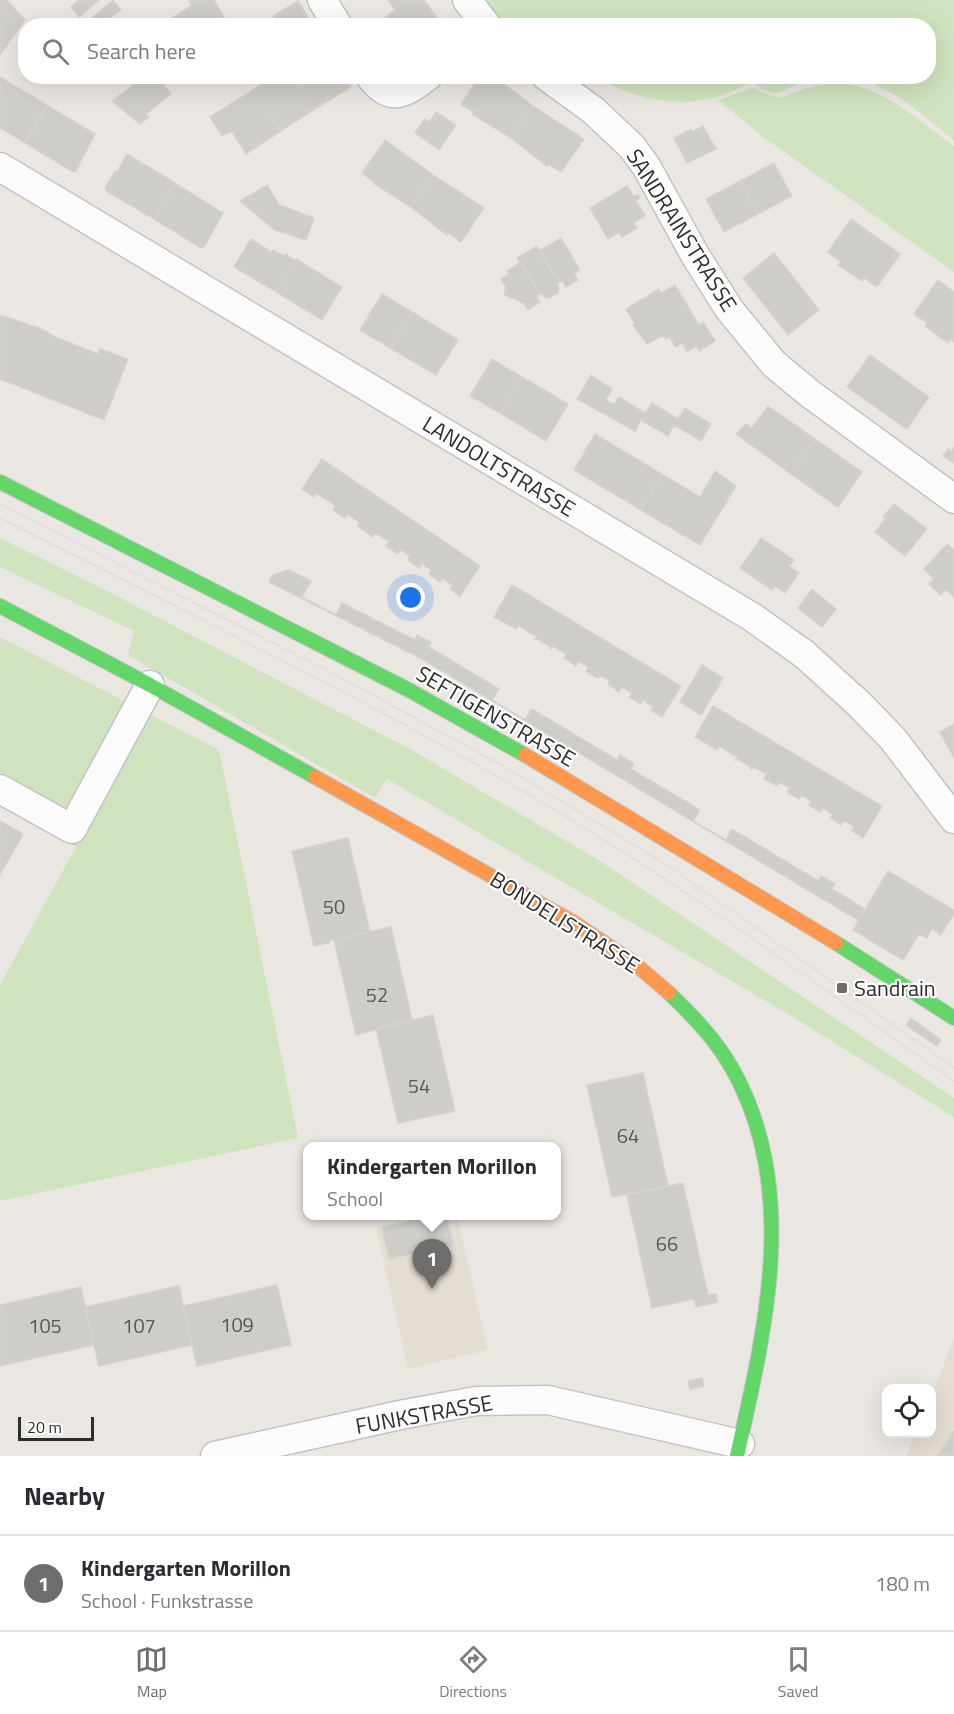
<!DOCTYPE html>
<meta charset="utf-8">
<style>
:root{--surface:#fff;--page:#f2f2f3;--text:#2b2b33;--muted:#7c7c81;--line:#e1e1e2;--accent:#6e6d6c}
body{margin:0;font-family:"Titillium Web",sans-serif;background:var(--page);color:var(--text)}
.controls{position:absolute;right:18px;bottom:18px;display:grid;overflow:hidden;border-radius:12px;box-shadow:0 6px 24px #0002}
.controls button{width:54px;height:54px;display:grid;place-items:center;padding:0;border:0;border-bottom:2px solid var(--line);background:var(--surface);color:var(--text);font:30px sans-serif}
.scale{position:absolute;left:18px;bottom:15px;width:76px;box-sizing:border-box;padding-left:6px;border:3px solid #2c2c2c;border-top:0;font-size:16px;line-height:21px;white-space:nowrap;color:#2c2c2c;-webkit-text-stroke:4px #fff;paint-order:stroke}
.you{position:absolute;left:411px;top:598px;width:21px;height:21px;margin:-15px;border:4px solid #fff;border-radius:50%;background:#1a73e8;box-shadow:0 0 0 9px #1a73e833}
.badge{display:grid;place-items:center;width:39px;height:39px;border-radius:50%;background:var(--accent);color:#fff;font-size:20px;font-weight:700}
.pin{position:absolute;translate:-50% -50px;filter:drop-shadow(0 2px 3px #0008)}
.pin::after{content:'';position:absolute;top:32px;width:21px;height:18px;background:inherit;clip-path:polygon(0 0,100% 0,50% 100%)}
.popup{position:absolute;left:303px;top:1142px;width:258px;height:78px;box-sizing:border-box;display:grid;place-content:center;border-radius:12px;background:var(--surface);filter:drop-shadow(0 2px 4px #0005);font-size:20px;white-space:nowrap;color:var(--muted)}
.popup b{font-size:22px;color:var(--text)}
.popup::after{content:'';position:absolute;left:50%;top:100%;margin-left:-12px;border:12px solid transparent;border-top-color:var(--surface)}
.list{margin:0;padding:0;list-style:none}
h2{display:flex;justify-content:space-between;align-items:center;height:78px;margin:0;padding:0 24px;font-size:26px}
h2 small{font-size:20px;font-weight:400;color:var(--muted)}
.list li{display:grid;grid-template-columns:39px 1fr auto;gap:18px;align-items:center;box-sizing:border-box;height:96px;padding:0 24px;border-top:2px solid var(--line)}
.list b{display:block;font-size:22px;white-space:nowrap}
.list p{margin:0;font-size:20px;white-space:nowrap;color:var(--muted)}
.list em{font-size:20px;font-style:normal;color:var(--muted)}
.icon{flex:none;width:33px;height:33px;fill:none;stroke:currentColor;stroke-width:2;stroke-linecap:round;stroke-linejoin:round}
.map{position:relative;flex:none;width:954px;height:1456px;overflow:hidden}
.search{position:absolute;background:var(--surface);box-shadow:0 6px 24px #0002;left:18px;right:18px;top:18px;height:66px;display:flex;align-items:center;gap:15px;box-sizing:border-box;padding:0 21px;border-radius:24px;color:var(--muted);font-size:22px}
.sheet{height:174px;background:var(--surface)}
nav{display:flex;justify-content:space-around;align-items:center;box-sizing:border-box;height:84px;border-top:2px solid var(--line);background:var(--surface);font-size:16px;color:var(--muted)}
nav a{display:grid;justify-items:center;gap:3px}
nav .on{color:var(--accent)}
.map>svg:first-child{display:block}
.education{fill:#e4ded2}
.green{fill:#cee3be}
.building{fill:#cfcdca;stroke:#d5d2cf;stroke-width:1.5}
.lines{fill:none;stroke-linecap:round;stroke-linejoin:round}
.street-casing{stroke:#c4c3c3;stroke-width:31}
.fast-casing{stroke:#c4c3c3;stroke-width:16}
.slow-casing{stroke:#c4c3c3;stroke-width:16}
.street{stroke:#fcfbfb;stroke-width:28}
.fast{stroke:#63d668;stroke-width:14}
.slow{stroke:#ff974d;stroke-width:14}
.tram{stroke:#dedee0;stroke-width:1.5}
.poi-dot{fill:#6e6d6c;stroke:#fff;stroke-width:2}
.labels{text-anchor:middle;stroke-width:4.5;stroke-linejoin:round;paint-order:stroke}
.number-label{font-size:20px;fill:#565655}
.street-label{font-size:22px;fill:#2c2c2c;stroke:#fff}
.poi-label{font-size:22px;fill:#2c2c2c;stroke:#fff;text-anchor:start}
</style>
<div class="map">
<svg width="954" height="1456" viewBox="0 0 954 1456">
<rect width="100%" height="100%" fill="#eae7e3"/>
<path class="education" d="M427,1216H457L488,1350L408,1369L376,1227Z
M954,1338V1456H906L915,1434H932V1394Z"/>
<path class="green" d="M481,0H954V140C924,117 891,84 852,78C837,76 817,77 802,82C794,85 785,92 777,93C768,94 759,86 751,82C693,114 651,104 593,77L928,76V26L503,25Z
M834,82C884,86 915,118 954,146V272L766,139L718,100L754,88L769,95L781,98L806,88Z
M0,538L109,592L408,748L600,861L954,1098V1117L793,1017L387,779L375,798L128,655L134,631L0,567Z
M0,637L219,750L298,1138L0,1201V985L76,847L0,805Z"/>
<path class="building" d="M0,0H7L25,20L0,55Z
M79,0H99L79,17L71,7Z
M113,0L121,10L111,17L118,26H83Z
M189,0H214L224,17L211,26H175L171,19L192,5Z
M388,0H424L443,26H374L395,10Z
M298,1L313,26H279L273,16Z
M137,76H157L171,94L146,114L149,117L140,124L112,101L133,85L130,82Z
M274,76H295L315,109L281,131L254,89Z
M295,76H345L351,87L315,109Z
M480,76H493L533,106L511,138L472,114L473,112L461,104Z
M0,77L47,105L25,143L0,128Z
M254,89L281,131L246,154L232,131L222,136L210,117Z
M47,105L95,134L76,171L73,172L25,143Z
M533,106L584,139L561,172L548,164L547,166L511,138Z
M436,112L456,125L439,150L415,133L425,119L429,122Z
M703,126L716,149L687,163L674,138L691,129L692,132Z
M385,140L433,175L411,207L373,183L374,182L362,173Z
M127,154L175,183L154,219L106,191L105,188L115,171L117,172Z
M774,163L792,196L758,214L740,181Z
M433,175L484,208L461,242L448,233L447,235L411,207Z
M740,181L758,214L724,232L706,199Z
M175,183L223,213L204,247L201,248L154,219Z
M267,185L279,205L314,218L306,240L275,230L240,201Z
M627,186L633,196L638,195L640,197L636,201L645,216L634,223L637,228L622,237L619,232L608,239L590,208Z
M851,219L900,254L877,287L864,278L862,281L838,265L841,262L828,252Z
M561,238L580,270L574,274L578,280L566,287L562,281L559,282L539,251Z
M251,239L271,252L273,250L284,256L286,254L294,260L296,259L276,292L234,267Z
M537,246L559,282L557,284L559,288L558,293L549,298L544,297L541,293L540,294L517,258Z
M774,253L819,310L788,335L743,278Z
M296,259L342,287L322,320L276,292Z
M521,262L540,294L536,296L540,302L528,310L524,303L504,295L506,287L501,279L509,274L507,271Z
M938,280L954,292V342L951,339L948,343L925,326L927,323L914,314Z
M675,285L699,325L703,322L715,341L699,351L696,346L687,352L682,343L676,347L669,337L666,339L663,335L647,344L633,325L635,324L626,309L659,289L661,293Z
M382,294L412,312L390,348L360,330Z
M412,312L458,340L436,375L390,348Z
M0,315L42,329L55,337L98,354L100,349L128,359L104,420L0,379Z
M870,355L929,397L907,429L847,387Z
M492,359L522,377L500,413L470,396Z
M591,375L612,389L606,400L614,405L619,397L645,413L652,403L678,419L685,408L711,424L701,441L674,425L668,436L641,420L635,431L577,399Z
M522,377L568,404L546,441L500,413Z
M768,406L815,439L791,474L736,434L746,424L752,428Z
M595,434L662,474L641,510L574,470Z
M815,439L862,472L838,507L791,474Z
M954,448V463L943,456L948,449L952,451Z
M322,459L480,566L460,596L450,589L452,585L442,578L440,582L429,574L431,570L422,564L419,568L408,560L410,556L401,550L398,554L386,546L389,541L376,533L373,537L358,526L360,523L348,514L345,518L333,510L336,506L316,493L314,497L302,489Z
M715,471L736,486L700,545L641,510L662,474L700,497Z
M894,504L927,529L905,556L875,532L885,519L883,517Z
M761,538L794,560L789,566L799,573L785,593L775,586L772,590L740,568Z
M947,544L954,550V597L946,589L941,595L929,584L934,579L924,569Z
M289,570L311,581L302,597L336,615L342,603L415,640L417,635L431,642L429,647L422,659L269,582L273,575Z
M512,585L681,686L662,717L651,710L654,707L643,700L641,704L629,697L632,693L622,687L619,692L608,684L610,681L600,675L598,678L586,672L588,667L578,661L576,666L564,658L566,654L553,646L550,650L551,647L537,639L534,640L537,637L518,625L516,629L494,617Z
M812,589L836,609L822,627L798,608Z
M429,647L499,689L492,700L525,720L532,709L617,760L620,755L634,764L624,780L422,659Z
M702,665L723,678L701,715L680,702Z
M713,706L882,806L863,838L852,831L854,827L844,820L841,825L830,818L832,814L823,808L820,812L809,805L811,801L801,795L799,799L787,792L790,788L779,782L777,786L764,779L767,774L754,767L750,770L751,768L738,759L735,761L738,757L719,746L717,750L695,737Z
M954,724V758L940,732Z
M631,769L700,810L693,821L726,840L732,829L818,881L821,876L835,884L832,889L865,909L858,920L624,780Z
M0,821L23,834L0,875Z
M348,838L370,932L329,941V943L314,946L292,851Z
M888,871L954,910V914L941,935L932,929L927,938L919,934L903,960L853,930Z
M391,927L412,1020L356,1035L334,940Z
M433,1015L455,1111L398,1123L376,1028Z
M911,1018L941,1040L937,1046L906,1025Z
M643,1073L668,1186L612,1197L587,1085Z
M683,1183L708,1295L716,1294L717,1302L696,1307L694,1299L652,1308L627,1195Z
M433,1216H447L453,1245L389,1259L382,1227Z
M277,1285L291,1345L197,1366L183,1306Z
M179,1286L192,1345L99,1366L85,1307Z
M81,1287L94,1345L0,1366V1305Z
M702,1378L704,1386L690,1389L688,1381Z
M954,1431V1456H937Z"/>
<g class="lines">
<g class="street-casing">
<path id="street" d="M322,0L338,26
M467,0L487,26
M370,76C391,105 406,92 428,76
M546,76L594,111L632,147L646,166L695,255L729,309L774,364L809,393L954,499
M0,167L752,617L804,654L859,704L893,739L954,819
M0,789L72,829L150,685
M215,1456L405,1414L476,1401L548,1400L740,1444"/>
</g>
<g class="fast-casing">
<path id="fast" d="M0,482L407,689L525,755
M0,606L150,685L315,777
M836,943L954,1018
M669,993C693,1016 717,1041 733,1070C800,1191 765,1330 737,1456"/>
</g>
<g class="slow-casing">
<path id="slow" d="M525,755L836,943
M315,777L573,922L634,963L669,993"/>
</g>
<use href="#street" class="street"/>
<use href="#fast" class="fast"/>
<use href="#slow" class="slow"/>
<path class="tram" d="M0,504L338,676L503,766L667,865L954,1068
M0,518C197,618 397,713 586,829C713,906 832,996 954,1081"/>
</g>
<rect class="poi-dot" x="836" y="982" width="12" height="12" rx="3"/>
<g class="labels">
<g class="number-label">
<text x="334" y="914">50</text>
<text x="377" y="1002">52</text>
<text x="419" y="1093">54</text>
<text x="628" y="1143">64</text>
<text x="667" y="1251">66</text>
<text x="237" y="1332">109</text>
<text x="45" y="1333">105</text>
<text x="139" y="1333">107</text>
</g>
<g class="street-label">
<text transform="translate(682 230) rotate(58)" y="8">SANDRAINSTRASSE</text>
<text transform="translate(499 466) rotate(31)" y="8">LANDOLTSTRASSE</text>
<text transform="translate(496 716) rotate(30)" y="8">SEFTIGENSTRASSE</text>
<text transform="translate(565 922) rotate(32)" y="8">BONDELISTRASSE</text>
<text transform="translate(424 1414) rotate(-10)" y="8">FUNKSTRASSE</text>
</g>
<g class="poi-label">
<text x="854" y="996">Sandrain</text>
</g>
</g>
</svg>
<div class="controls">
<button><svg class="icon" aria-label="locate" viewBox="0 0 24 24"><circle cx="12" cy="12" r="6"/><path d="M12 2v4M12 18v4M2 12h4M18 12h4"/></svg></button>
</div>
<div class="scale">20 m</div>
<div class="you"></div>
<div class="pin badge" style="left:432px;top:1289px">1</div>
<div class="popup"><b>Kindergarten Morillon</b>School</div>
<div class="search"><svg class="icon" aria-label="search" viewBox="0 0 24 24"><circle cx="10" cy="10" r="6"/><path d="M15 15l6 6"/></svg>Search here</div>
</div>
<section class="sheet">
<h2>Nearby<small></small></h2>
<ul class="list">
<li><span class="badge">1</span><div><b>Kindergarten Morillon</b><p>School · Funkstrasse</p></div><em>180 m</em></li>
</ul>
</section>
<nav>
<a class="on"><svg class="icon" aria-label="map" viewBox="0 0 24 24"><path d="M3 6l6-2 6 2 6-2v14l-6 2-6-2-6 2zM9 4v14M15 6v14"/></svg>Map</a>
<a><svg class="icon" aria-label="directions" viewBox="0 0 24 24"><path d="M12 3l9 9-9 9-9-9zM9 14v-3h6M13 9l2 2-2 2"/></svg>Directions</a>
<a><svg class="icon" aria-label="saved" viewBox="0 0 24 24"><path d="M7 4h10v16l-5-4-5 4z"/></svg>Saved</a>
</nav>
